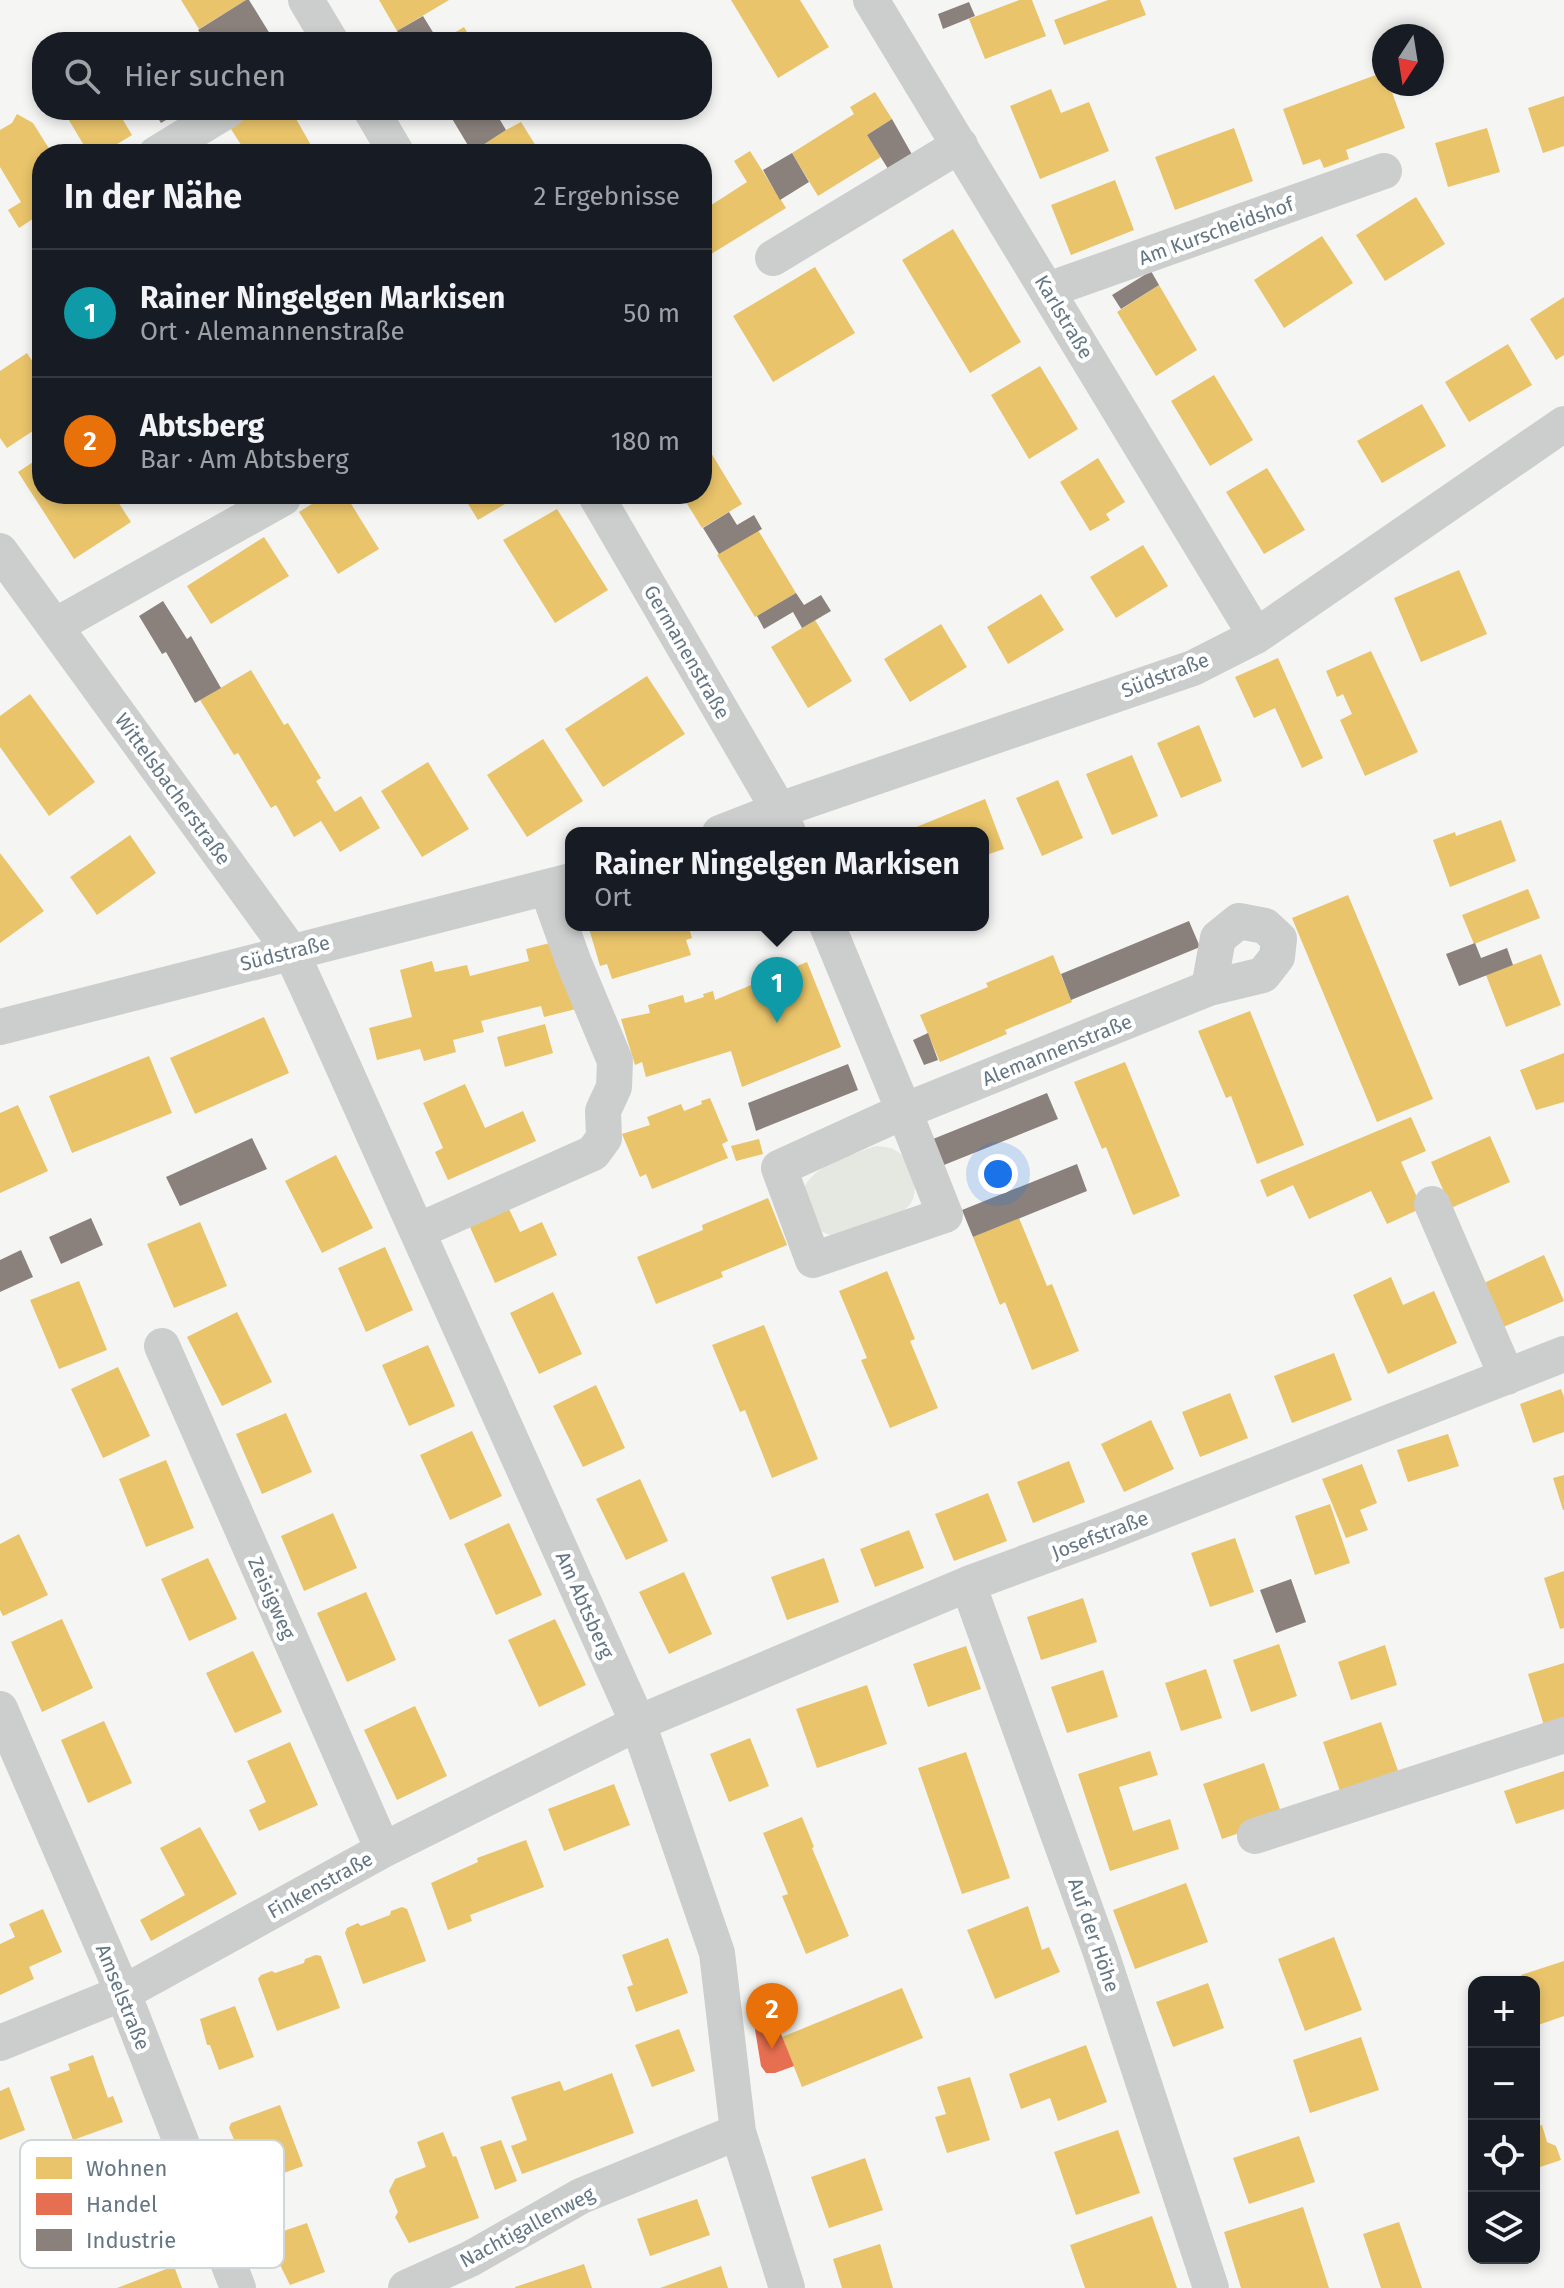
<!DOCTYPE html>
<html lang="de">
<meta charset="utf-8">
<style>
:root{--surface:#171b24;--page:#242831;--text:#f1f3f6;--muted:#9ea1a6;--line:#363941;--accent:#d93025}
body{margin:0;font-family:"Fira Sans",sans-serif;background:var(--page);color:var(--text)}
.controls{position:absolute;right:24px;bottom:24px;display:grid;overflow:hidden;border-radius:16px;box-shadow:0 4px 12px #0003}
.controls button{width:72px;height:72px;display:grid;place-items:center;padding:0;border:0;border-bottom:2px solid var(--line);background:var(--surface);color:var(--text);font:40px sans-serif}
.compass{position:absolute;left:1372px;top:24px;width:72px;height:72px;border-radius:50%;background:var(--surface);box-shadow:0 4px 12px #0003;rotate:192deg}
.you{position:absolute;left:998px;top:1174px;width:28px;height:28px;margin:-20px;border:6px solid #fff;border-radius:50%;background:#1a73e8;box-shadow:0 0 0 12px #1a73e833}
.badge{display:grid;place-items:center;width:52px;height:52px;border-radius:50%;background:var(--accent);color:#fff;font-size:26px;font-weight:700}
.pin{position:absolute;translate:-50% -66px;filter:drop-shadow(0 2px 4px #0008)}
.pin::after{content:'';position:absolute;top:42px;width:28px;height:24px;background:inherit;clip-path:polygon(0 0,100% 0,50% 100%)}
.popup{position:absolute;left:565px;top:827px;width:424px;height:104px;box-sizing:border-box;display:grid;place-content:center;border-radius:16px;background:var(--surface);filter:drop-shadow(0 2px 6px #0005);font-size:26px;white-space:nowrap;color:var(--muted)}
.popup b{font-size:30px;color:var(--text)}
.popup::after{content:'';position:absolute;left:50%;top:100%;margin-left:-16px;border:16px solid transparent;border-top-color:var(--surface)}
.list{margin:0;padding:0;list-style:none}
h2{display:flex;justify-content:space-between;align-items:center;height:104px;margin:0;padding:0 32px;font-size:34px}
h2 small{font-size:26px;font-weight:400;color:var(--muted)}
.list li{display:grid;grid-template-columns:52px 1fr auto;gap:24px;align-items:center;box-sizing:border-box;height:128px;padding:0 32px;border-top:2px solid var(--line)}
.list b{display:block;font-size:30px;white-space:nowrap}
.list p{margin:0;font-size:26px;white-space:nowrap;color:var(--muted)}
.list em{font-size:26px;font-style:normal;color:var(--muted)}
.icon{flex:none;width:44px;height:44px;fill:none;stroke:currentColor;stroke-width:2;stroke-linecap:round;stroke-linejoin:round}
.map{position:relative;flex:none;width:1564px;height:2288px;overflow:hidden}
.search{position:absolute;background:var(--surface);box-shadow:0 4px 12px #0003;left:32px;top:32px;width:680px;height:88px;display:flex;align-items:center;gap:20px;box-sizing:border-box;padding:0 28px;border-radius:32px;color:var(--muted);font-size:30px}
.panel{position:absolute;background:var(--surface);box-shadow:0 4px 12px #0003;left:32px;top:144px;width:680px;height:360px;border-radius:32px}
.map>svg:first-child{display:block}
.green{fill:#e4e8e1}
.homes{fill:#e9c46a}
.shops{fill:#e76f51}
.industry{fill:#8a817c}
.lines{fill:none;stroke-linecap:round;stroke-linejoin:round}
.minor{stroke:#cccece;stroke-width:36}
.labels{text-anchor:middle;stroke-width:8;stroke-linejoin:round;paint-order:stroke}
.street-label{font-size:20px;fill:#647684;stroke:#fff}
.key{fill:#fff;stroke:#d0d6da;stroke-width:2}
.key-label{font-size:22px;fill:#647684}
</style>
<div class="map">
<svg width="1564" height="2288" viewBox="0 0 1564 2288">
<rect width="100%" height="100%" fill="#f5f5f3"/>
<path class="green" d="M876,1146C893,1147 902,1151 910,1167C915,1177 917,1192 911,1203C904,1215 862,1234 847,1237C837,1239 820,1233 814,1224C808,1215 806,1199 803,1189C818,1162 849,1156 876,1146Z"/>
<path class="homes" d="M181,0H246L199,29Z
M379,0H449L397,31Z
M731,0H800L829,47L778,78Z
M1019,0H1032L1046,36L985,59L969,19Z
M1108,0H1140L1146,15L1064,45L1054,20Z
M464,27L473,42H439Z
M1384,72V84H1389L1405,128L1346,150L1349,159L1324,168L1320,159L1303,165L1283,109Z
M1051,89L1061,113L1089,102L1109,151L1040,179L1010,106Z
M875,92L892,119L867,135L881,157L818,196L792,153L854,114L850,107Z
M1564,96V146L1543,153L1528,108Z
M63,110H117L132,135L101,154H89Z
M256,110H291L316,154H247L229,126Z
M17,114L33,123L48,147L57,151L56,154H42V213L19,228L8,210L21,202L0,167V130L12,123Z
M521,122L541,154H468L506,130Z
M1234,128L1253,181L1175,210L1155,157Z
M1487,128L1500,172L1448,187L1435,143Z
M750,151L786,208L708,256L702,247V211L747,182L734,161Z
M1115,180L1134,230L1071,255L1051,205Z
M1416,197L1445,244L1385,281L1356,235Z
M953,229L1021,342L970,373L902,260Z
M1322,236L1353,283L1284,328L1254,280Z
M815,267L855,333L773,382L733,316Z
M1159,285L1197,350L1156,376L1117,312Z
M1564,297V355L1556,360L1530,319Z
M1508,344L1532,385L1469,422L1445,382Z
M27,353L42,376V425L7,448L0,438V371Z
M1040,366L1078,429L1029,459L991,395Z
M1214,375L1253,440L1210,466L1171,401Z
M1422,404L1446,446L1382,483L1357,441Z
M702,438L742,504L702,528L681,494H702Z
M42,456V494H113L131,522L74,559L18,472Z
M1098,458L1125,502L1106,514L1110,520L1090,531L1060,482Z
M1267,468L1305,530L1264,554L1226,492Z
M328,494H345L379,549L338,574L299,512Z
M462,494H522L478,520Z
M557,509L608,590L555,623L503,540Z
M758,530L796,593L755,617L717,555Z
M264,537L289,576L211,624L187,586Z
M1143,545L1168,586L1116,618L1090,577Z
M1459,570L1487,634L1421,662L1394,598Z
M1041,594L1064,630L1008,664L987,627Z
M815,620L852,681L808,708L771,647Z
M941,624L967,667L910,702L884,659Z
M1371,651L1418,752L1365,776L1340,720L1352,714L1343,694L1337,697L1326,671Z
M1278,658L1323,758L1302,768L1275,708L1254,718L1235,677Z
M251,670L284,725L288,723L321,778L316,781L335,812L361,796L380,828L340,852L321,821L294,837L276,805L271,808L238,753L234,755L200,700Z
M647,676L685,734L603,787L565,729Z
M30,694L95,782L49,816L0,747V716Z
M1199,725L1222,781L1181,798L1157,743Z
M543,739L583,801L527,837L487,775Z
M1132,755L1158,816L1112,835L1086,774Z
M428,762L469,829L422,857L381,791Z
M1058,780L1083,838L1042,856L1016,798Z
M985,799L1004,849L983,856V833H916L914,828Z
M1501,820L1516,861L1450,887L1433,840L1455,832L1456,836Z
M130,835L156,873L97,915L70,877Z
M0,853L44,911L0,943Z
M1528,889L1540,918L1474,944L1462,915Z
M1348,895L1433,1099L1377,1122L1292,918Z
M588,925H688L692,938L686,940L691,955L612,979L607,964L600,966Z
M558,941L576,1009L544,1017L541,1006L481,1021L484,1032L453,1040L456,1052L424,1061L420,1049L377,1060L369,1028L412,1017L400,970L432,961L435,972L467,965L470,976L529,961L526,949Z
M1541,954L1561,1005L1506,1027L1486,975Z
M1053,955L1072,1002L1005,1030L1007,1034L940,1062L920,1015L988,987L986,983Z
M807,962L841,1047L742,1087L731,1051L646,1077L642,1062L635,1065L621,1019L650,1013L648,1005L683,995L685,1003L704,997L703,994L713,991L715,1000Z
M1250,1011L1304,1145L1257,1164L1231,1096L1226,1098L1198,1031Z
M264,1017L289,1073L195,1114L170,1058Z
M545,1024L553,1053L505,1067L497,1037Z
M1564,1053V1102L1536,1110L1520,1070Z
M149,1056L172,1113L72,1153L49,1096Z
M1125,1062L1180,1196L1133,1215L1106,1147L1102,1149L1074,1082Z
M465,1084L485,1128L523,1111L536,1141L448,1180L435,1152L443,1148L423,1103Z
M710,1098L728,1141L722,1144L728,1158L652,1189L646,1174L640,1177L622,1134L650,1125L647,1117L681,1104L684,1111L702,1104L701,1101Z
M18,1105L48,1171L0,1193V1113Z
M1411,1117L1426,1151L1401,1162L1422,1208L1387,1224L1371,1191L1309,1219L1293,1185L1267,1197L1260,1180Z
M1490,1136L1510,1182L1451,1208L1431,1162Z
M759,1139L763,1154L736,1161L731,1146Z
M336,1155L373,1228L322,1253L285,1181Z
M768,1198L787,1245L721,1272L723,1277L656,1304L637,1257L703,1230L702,1225Z
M508,1207L520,1232L542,1222L557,1255L495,1283L469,1225Z
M1019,1218L1047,1286L1052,1284L1079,1351L1032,1370L1005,1302L1000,1305L973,1237Z
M200,1222L227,1286L174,1308L147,1244Z
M385,1247L413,1310L366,1332L338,1268Z
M1544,1255L1564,1301L1501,1328L1482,1284Z
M887,1271L915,1339L910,1341L938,1408L890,1428L861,1360L867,1358L839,1291Z
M1391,1277L1403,1305L1434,1291L1457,1343L1388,1374L1353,1295Z
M79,1281L107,1350L59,1369L30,1300Z
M553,1292L582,1354L539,1374L510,1313Z
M237,1312L272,1382L222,1406L187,1337Z
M764,1325L818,1459L772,1478L745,1410L740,1412L712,1345Z
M428,1345L455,1406L409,1426L382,1365Z
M1334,1353L1352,1400L1292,1423L1274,1376Z
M118,1367L150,1436L103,1458L71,1389Z
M596,1385L625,1448L583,1467L553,1406Z
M1561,1389L1564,1397V1432L1533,1443L1520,1404Z
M1230,1393L1248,1438L1200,1457L1182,1412Z
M286,1413L312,1472L262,1494L236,1434Z
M1151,1420L1174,1469L1124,1492L1101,1444Z
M472,1431L502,1496L450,1520L420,1455Z
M1448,1434L1459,1466L1408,1482L1397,1450Z
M166,1460L194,1528L146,1547L119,1479Z
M1069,1461L1085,1502L1033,1523L1017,1482Z
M1362,1464L1377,1503L1360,1510L1368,1530L1346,1538L1322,1479Z
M1564,1475V1510H1563L1553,1478Z
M640,1479L668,1541L626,1560L596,1499Z
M988,1493L1007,1541L954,1561L935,1514Z
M1330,1504L1350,1563L1315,1575L1295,1516Z
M333,1513L357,1568L304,1591L281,1536Z
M509,1523L542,1595L496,1615L464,1544Z
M909,1530L924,1568L875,1587L860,1549Z
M19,1534L48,1595L3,1616L0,1610V1544Z
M1235,1538L1254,1592L1210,1607L1191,1553Z
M208,1558L237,1619L189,1641L161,1579Z
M824,1558L839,1602L787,1620L771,1577Z
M1564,1571V1628L1560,1629L1544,1578Z
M684,1572L712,1634L669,1654L639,1592Z
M366,1592L396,1660L347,1682L317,1613Z
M1083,1598L1097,1642L1041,1660L1027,1617Z
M62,1619L93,1688L42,1712L11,1642Z
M555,1619L586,1685L539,1707L508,1640Z
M1279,1644L1297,1696L1251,1712L1233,1660Z
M1385,1645L1397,1685L1351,1700L1338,1662Z
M966,1646L981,1689L928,1707L913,1664Z
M253,1651L282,1712L235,1733L206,1673Z
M1564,1663V1726L1546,1732L1528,1674Z
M1206,1669L1222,1718L1181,1731L1165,1683Z
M1103,1670L1118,1717L1067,1733L1051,1687Z
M867,1685L887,1744L817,1768L796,1709Z
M415,1706L447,1776L397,1800L364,1730Z
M104,1721L132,1783L88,1803L61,1740Z
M1381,1722L1398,1771L1340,1791L1323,1742Z
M750,1738L769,1786L729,1802L710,1754Z
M290,1742L318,1805L259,1831L249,1810L266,1802L247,1761Z
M1150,1751L1158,1775L1119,1787L1133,1831L1170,1819L1179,1849L1110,1871L1078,1774Z
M966,1752L1010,1878L962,1894L918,1768Z
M1264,1763L1283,1818L1222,1839L1203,1784Z
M1564,1771V1809L1516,1824L1504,1791Z
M614,1784L630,1825L564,1851L548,1809Z
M802,1817L814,1847L812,1848L849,1936L806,1954L782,1896L788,1894L763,1833Z
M200,1827L237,1894L151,1941L140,1920L185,1895L160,1848Z
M526,1840L544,1887L470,1915L472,1921L448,1930L431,1883L478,1862L477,1858Z
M1186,1883L1208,1942L1135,1969L1113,1910Z
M1028,1906L1042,1950L1049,1947L1060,1972L995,1999L967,1930Z
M402,1907L407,1909L426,1961L363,1984L345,1933L347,1928L358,1923L361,1926L390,1915L391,1911Z
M43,1909L62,1952L29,1967L34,1979L0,1995V1944L15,1937L9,1924Z
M1334,1937L1362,2010L1305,2031L1278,1959Z
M668,1938L688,1993L636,2012L627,1987L633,1985L622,1955Z
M316,1955L321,1956L340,2008L277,2031L258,1979L261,1975L272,1971L275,1973L304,1963L305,1959Z
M1564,1961V2016L1538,2025L1534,2015V1982H1524L1521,1975Z
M1208,1983L1224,2028L1173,2047L1156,2002Z
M902,1988L923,2038L802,2087L782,2037Z
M235,2006L254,2057L219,2070L210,2045H207L200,2019Z
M679,2029L695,2071L652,2087L635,2045Z
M1361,2037L1379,2090L1310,2113L1293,2060Z
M1086,2045L1107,2102L1058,2121L1050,2098L1021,2109L1009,2074Z
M93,2055L108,2098L113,2096L123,2122L73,2140L50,2077L70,2070L68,2064Z
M612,2073L634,2133L522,2174L511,2146L527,2140L511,2097L560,2081L564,2091Z
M970,2077L990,2140L947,2153L935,2117L946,2114L937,2087Z
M9,2087L25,2130L0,2140V2091Z
M280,2105L303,2166L253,2184L248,2182L245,2172L247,2169L229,2128L231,2123Z
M1542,2125L1547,2142L1556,2146L1561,2160L1534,2169V2127Z
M1118,2130L1140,2193L1076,2215L1054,2152Z
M443,2132L453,2157L456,2156L479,2218L409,2243L395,2217L398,2212L389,2191L395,2179L426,2167L417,2142Z
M1299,2136L1315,2182L1249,2204L1233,2158Z
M501,2140L517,2181L495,2190L480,2147Z
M136,2152L151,2200L135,2206L148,2240L97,2259L91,2246L76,2252L63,2217L107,2200L95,2167Z
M865,2158L883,2210L829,2228L811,2177Z
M697,2199L710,2235L650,2256L637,2219Z
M1303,2207L1329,2288H1241L1224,2232Z
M1152,2216L1177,2288H1085L1070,2245Z
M1399,2222L1422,2288H1381L1363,2234Z
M307,2223L325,2272L290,2285L278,2261L280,2259L272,2235Z
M880,2244L893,2288H842L833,2259Z
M584,2264L592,2288H515V2287Z
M174,2266L182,2288H117Z
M721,2266L728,2288H660Z"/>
<path class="shops" d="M771,2009L794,2066L775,2073H766L761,2066L753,2017Z"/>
<path class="industry" d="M246,0H249L275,42H206L198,30Z
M969,2L975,16L943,29L938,14Z
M423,16L439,42H404L397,31Z
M153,110H183L161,123Z
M451,110H483L486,115L494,110L506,130L472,152L448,112Z
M892,119L914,158L890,172L867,135Z
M792,153L809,182L780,200L763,170Z
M1151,271L1159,285L1121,309L1112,295Z
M729,512L737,525L754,515L762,529L719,554L703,528Z
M796,593L804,605L821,595L831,611L802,628L793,612L764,629L757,616Z
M163,601L187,639L191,636L221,688L195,703L166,652L162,654L139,616Z
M1189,921L1200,947L1071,1000L1061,974Z
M1475,943L1481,958L1507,948L1513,965L1459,986L1446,954Z
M928,1033L938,1060L924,1065L913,1040Z
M848,1064L858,1090L756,1131L748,1103Z
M1047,1093L1058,1119L944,1165L933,1139Z
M252,1138L267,1169L180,1206L166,1177Z
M1077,1164L1087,1191L973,1237L962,1210Z
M91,1218L103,1245L61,1264L49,1237Z
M21,1250L33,1277L0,1292V1260Z
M1291,1579L1306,1622L1276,1633L1260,1590Z"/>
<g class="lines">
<path class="minor" d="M306,0L331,42
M871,0L1256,636
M371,110L397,154
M156,154L228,110
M773,258L960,145
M1048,290L1384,171
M595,494L779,810L788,832
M0,551L291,952L320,1015L638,1723L717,1953L738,2132L787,2288
M55,626L283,498
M720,833L779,810L1193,668L1256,636L1564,424
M827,925L904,1111L1209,988L1263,975L1277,957L1279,939L1265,926L1239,921L1218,938L1209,988
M0,1027L571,881
M904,1111L945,1215L813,1260L779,1168Z
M1432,1204L1507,1377
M418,1231L593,1153L604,1138L603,1111L614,1087L615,1061L574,963L547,888
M162,1346L383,1850
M968,1584L1100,1950L1211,2288
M0,1709L123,1993L238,2288
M1255,1836L1564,1735
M0,2043L123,1993L383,1850L638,1723L968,1584L1109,1532L1564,1354
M406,2288L470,2259L581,2196L738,2132"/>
</g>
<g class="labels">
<g class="street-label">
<text transform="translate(1216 231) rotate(-20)" y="7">Am Kurscheidshof</text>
<text transform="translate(1064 317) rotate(59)" y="7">Karlstraße</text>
<text transform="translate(687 652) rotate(60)" y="7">Germanenstraße</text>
<text transform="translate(1165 675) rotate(-21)" y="7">Südstraße</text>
<text transform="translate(173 789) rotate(54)" y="7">Wittelsbacherstraße</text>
<text transform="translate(285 953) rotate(-14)" y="7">Südstraße</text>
<text transform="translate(1057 1050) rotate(-22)" y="7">Alemannenstraße</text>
<text transform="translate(1100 1535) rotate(-21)" y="7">Josefstraße</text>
<text transform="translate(272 1598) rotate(66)" y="7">Zeisigweg</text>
<text transform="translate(585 1605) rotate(66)" y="7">Am Abtsberg</text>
<text transform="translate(320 1885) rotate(-29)" y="7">Finkenstraße</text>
<text transform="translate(1094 1935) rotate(71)" y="7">Auf der Höhe</text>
<text transform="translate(123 1997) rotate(68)" y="7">Amselstraße</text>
<text transform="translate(527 2227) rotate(-28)" y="7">Nachtigallenweg</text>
</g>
</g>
<rect x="20" y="2140" width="264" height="128" rx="12" class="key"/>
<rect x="36" y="2157" width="36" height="22" fill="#e9c46a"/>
<rect x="36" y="2193" width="36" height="22" fill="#e76f51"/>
<rect x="36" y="2229" width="36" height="22" fill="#8a817c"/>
<g class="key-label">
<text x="86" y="2176">Wohnen</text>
<text x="86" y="2212">Handel</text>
<text x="86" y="2248">Industrie</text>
</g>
</svg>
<div class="controls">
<button>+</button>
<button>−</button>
<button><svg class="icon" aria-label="locate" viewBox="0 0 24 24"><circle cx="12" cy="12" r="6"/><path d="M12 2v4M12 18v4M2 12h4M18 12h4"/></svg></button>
<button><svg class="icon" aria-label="layers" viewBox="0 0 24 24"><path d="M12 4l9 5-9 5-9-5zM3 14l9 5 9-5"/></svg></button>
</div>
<svg class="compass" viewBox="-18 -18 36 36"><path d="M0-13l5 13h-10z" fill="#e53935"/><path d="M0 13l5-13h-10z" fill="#9ea1a6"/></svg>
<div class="you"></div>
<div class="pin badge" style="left:777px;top:1023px;background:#0f9aa8">1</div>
<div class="popup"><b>Rainer Ningelgen Markisen</b>Ort</div>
<div class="pin badge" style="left:772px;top:2049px;background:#e8710a">2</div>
<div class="search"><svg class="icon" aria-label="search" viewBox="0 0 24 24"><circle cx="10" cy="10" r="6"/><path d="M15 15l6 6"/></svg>Hier suchen</div>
<section class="panel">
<h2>In der Nähe<small>2 Ergebnisse</small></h2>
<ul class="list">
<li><span class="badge" style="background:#0f9aa8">1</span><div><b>Rainer Ningelgen Markisen</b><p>Ort · Alemannenstraße</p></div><em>50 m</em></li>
<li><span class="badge" style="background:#e8710a">2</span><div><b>Abtsberg</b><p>Bar · Am Abtsberg</p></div><em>180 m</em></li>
</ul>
</section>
</div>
